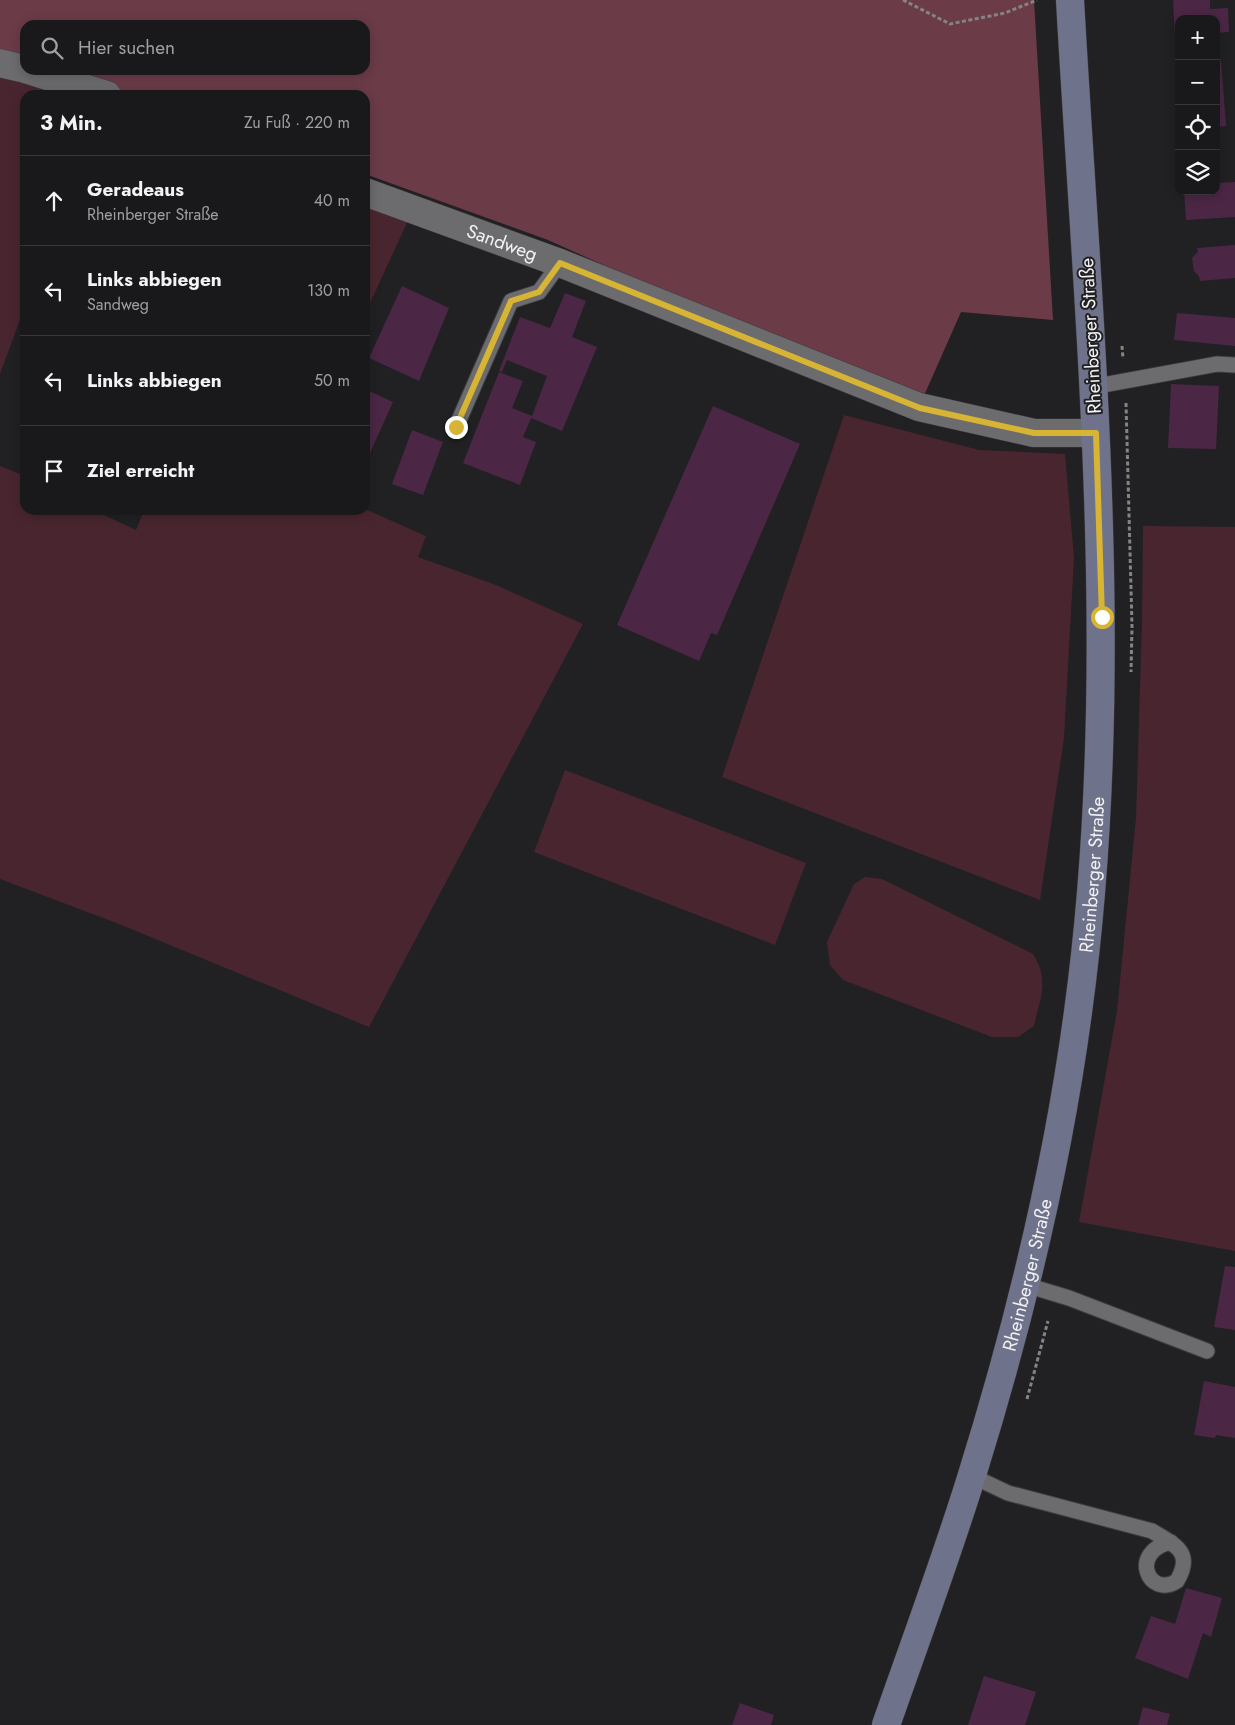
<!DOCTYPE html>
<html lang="de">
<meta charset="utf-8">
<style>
:root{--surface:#19181a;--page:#262527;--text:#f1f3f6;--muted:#9fa0a2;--line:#373739}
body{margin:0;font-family:Jost,sans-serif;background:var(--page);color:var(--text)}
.controls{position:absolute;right:15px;top:15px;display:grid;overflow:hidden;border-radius:10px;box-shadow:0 2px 12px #0003}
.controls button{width:45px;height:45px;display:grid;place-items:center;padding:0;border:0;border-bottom:1px solid var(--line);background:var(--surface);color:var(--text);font:25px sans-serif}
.stop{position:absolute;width:15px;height:15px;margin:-11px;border:4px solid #d8b434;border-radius:50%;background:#fff}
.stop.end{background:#d8b434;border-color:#fff;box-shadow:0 1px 5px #0008}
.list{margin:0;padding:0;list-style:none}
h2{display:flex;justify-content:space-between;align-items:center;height:65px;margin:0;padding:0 20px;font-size:21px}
h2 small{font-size:16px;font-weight:400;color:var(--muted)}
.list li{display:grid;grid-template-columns:32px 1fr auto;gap:15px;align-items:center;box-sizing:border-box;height:90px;padding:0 20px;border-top:1px solid var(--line)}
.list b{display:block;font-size:19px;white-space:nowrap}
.list p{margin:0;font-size:16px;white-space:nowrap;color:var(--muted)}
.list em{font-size:16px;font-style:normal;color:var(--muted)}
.icon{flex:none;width:28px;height:28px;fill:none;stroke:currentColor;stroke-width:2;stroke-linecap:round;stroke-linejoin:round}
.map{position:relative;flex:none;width:1235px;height:1725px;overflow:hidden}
.search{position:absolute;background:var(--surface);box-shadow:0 2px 12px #0003;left:20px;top:20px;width:350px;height:55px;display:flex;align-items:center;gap:12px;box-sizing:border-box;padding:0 18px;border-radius:15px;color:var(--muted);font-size:19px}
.panel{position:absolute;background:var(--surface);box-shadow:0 2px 12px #0003;left:20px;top:90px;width:350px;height:425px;border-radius:15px}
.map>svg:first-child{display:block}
.green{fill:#49262f}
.forest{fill:#6b3b48}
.building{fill:#4b2745}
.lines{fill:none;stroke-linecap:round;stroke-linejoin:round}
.service-casing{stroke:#3d3c3f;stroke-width:17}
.minor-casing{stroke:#3d3c3f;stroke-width:29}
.secondary-casing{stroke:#3d3c3f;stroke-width:29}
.path{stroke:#848386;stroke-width:3;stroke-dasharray:4 2.5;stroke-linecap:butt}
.service{stroke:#6c6b6e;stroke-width:15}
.minor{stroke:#6c6b6e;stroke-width:28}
.secondary{stroke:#6e728a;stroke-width:28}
.route{stroke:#d8b434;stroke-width:6}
.labels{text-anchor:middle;stroke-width:4;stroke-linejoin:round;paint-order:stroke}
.street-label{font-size:19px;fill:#f2f1f3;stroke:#212023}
</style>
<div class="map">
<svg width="1235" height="1725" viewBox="0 0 1235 1725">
<rect width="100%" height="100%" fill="#212023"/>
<path class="green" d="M0,72L71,95H25V306L0,374Z
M365,197L411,214L365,314Z
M844,415L979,450L1065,454L1074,558L1064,738L1040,900L722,777Z
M0,466L25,476V510H93L136,530L144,510L365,509L426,536L418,557L496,585L583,624L369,1027L119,924L0,879Z
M1143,526L1235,527V1251L1079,1222L1117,1011L1136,818L1142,622Z
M565,770L806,863L775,945L534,852Z
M865,877L882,879L1033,954C1050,981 1040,998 1034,1026L1018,1037H992L843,980L830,965L827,942L854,884Z"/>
<path class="forest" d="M0,0H1034L1053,320L961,312L919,407L548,240L365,174V95H134L53,70H365V25H25V63L0,58Z"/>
<path class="building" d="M1173,0H1210V9L1228,8L1229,32L1216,33V19H1179V36H1175Z
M1216,60H1221L1226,126L1216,127Z
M1235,182V217L1186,220L1184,191H1216V183Z
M1235,245V278L1200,281L1199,276L1194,271L1192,258L1198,252L1197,248Z
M402,286L449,308L419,381L369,358Z
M565,293L586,301L572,337L597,347L562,431L531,418L523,437L536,442L520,485L463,463L499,372L523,381L512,408L532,416L547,376L507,360L502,372L499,371L520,317L550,328Z
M1177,313L1235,318V346L1174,340Z
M1171,384L1219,386L1216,449L1168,448Z
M365,389L393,402L365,464Z
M713,406L800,444L717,635L711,633L699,661L617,625Z
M412,430L443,442L423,495L392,484Z
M1225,1266L1235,1267V1330L1214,1327Z
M1204,1381L1235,1387V1438L1216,1435L1215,1438L1194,1435Z
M1186,1588L1222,1598L1211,1637L1203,1633L1188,1679L1135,1658L1151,1616L1175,1624Z
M984,1676L1036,1692L1025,1725H968Z
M740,1703L774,1715L771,1725H732Z
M1143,1707L1170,1714L1167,1725H1138Z"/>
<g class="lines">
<g class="service-casing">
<path id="service" d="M1092,387L1217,364L1235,365
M456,427L511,301L539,292L560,263
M1026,1285L1069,1298L1207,1351
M972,1476L1008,1493L1152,1531C1175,1545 1194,1552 1177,1581C1149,1599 1128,1552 1171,1542"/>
</g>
<g class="minor-casing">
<g id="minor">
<path d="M0,63L25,69"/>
<path d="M28,70L107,95"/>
<path id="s1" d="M365,192L560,263L919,407L1034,433H1095"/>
</g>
</g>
<g class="secondary-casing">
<g id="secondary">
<path id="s2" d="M886,1725C915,1642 946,1559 972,1475C1019,1324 1057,1169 1078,1012C1124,676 1089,337 1070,0"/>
</g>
</g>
<path class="path" d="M903,0L950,24L1005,13L1037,0
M1122,346L1123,359
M1126,403L1132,626L1131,672
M1027,1399L1048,1321"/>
<use href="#service" class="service"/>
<use href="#minor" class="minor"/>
<use href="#secondary" class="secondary"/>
</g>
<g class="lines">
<path class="route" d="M456,427L511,301L539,292L560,263L920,408L1034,433H1096L1102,617"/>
</g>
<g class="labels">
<g class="street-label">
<text dy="7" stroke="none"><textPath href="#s1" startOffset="146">Sandweg</textPath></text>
<text transform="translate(1090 336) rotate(-93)" y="7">Rheinberger Straße</text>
<text dy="7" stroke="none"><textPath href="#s2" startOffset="878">Rheinberger Straße</textPath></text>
<text dy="7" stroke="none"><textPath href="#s2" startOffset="472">Rheinberger Straße</textPath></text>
</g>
</g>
</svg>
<div class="controls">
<button>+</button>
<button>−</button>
<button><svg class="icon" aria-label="locate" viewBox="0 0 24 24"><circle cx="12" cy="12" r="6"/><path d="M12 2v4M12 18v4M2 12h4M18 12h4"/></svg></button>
<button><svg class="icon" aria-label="layers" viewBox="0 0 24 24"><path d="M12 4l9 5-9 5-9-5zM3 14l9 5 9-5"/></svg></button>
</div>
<div class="stop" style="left:1102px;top:617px"></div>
<div class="stop end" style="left:456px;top:427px"></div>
<div class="search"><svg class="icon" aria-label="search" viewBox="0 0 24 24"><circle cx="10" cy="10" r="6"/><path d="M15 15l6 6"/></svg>Hier suchen</div>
<section class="panel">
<h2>3 Min.<small>Zu Fuß · 220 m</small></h2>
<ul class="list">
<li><svg class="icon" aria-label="ahead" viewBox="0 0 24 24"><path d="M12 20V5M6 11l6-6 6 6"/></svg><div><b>Geradeaus</b><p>Rheinberger Straße</p></div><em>40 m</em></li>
<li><svg class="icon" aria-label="left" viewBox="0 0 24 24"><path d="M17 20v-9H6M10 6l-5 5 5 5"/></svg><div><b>Links abbiegen</b><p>Sandweg</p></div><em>130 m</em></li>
<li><svg class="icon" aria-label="left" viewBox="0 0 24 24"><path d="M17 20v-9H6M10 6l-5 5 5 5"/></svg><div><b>Links abbiegen</b></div><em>50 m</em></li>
<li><svg class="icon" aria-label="arrive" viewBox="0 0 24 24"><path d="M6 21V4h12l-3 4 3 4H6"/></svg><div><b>Ziel erreicht</b></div></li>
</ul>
</section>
</div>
